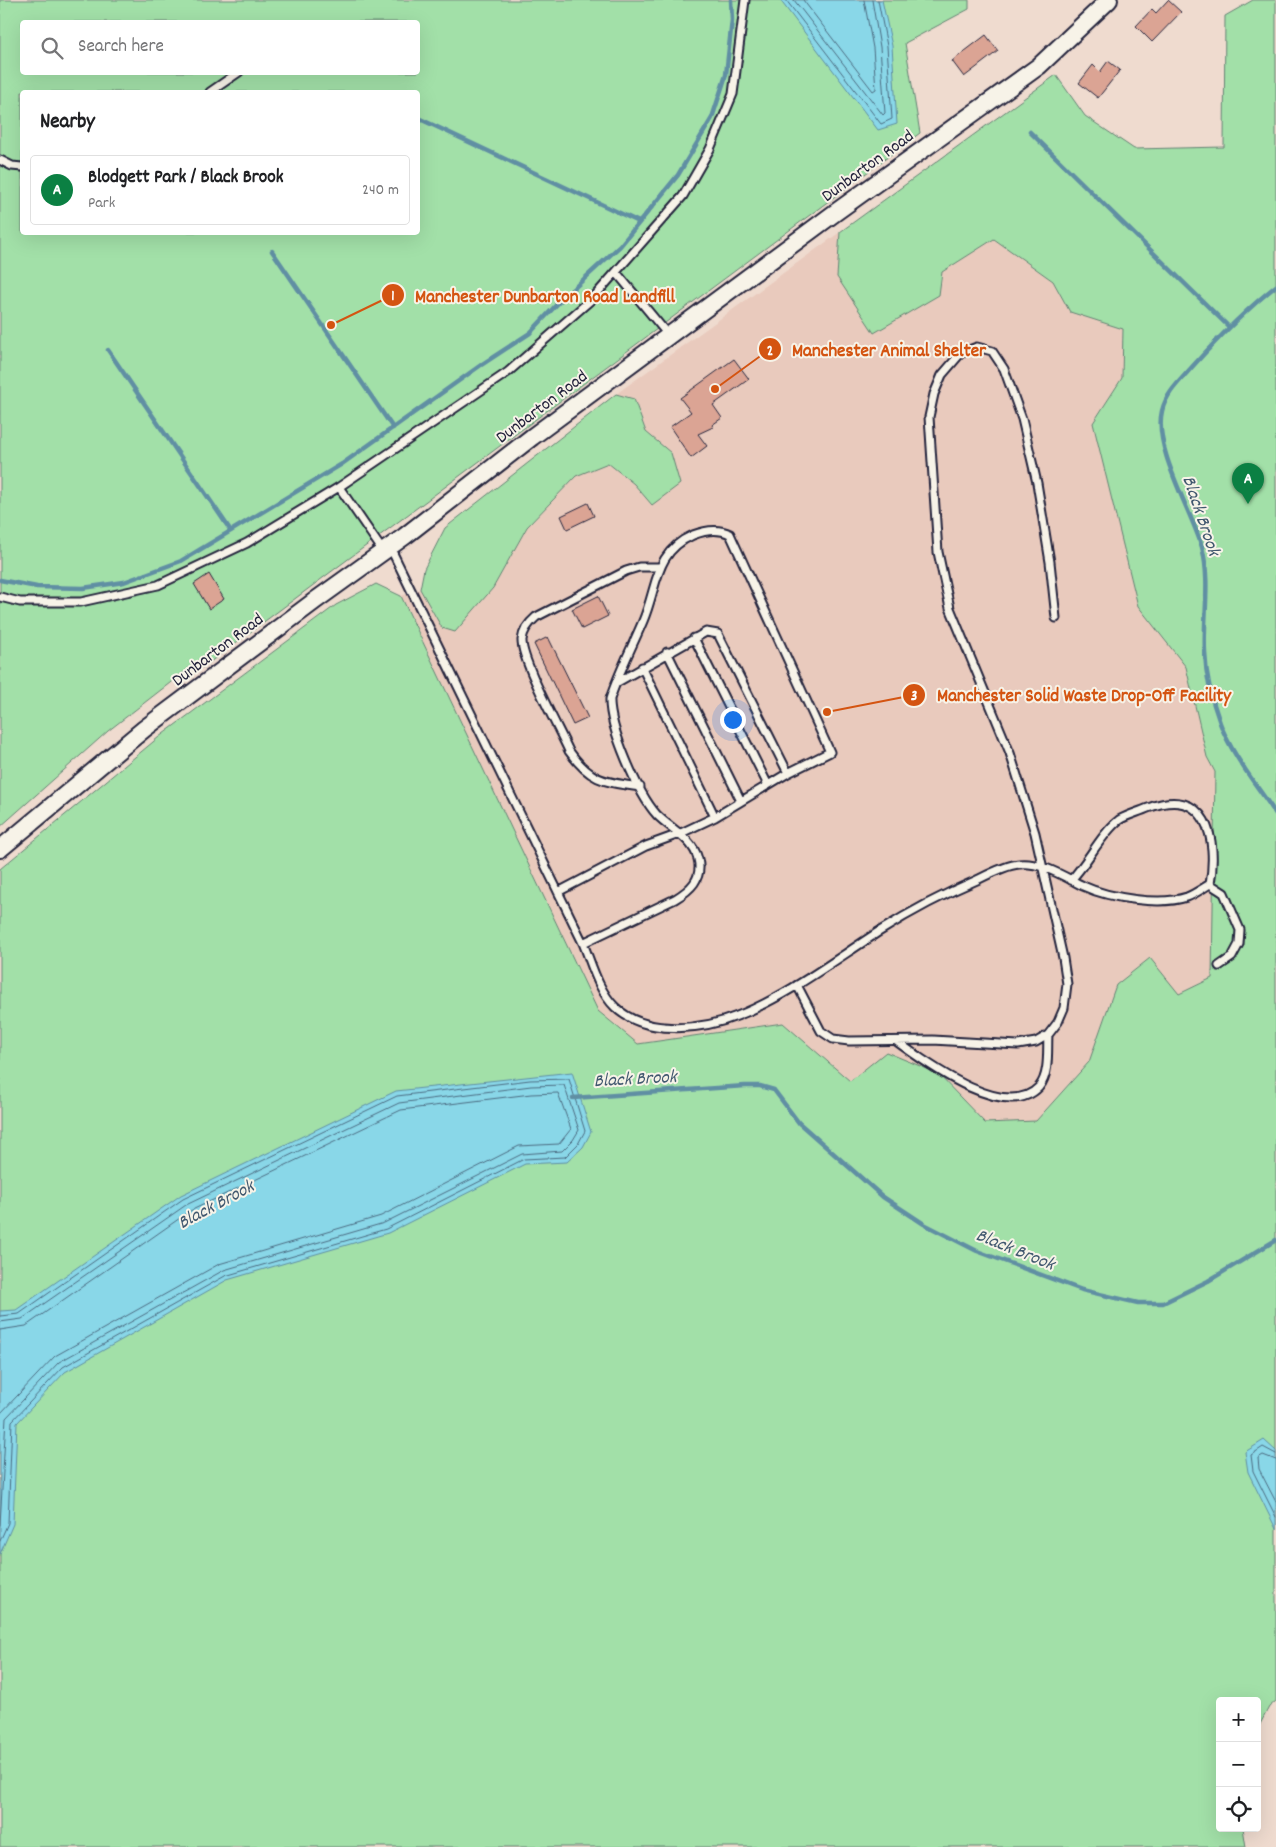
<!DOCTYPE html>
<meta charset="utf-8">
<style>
:root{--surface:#fff;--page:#f6f6f6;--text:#202124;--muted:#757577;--line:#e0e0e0;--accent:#0b8043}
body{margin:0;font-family:Dekko,sans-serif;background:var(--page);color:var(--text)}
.controls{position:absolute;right:15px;bottom:15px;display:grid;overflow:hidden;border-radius:5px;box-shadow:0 5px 20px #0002}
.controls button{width:45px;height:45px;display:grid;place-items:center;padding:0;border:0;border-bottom:1px solid var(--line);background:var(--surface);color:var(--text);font:25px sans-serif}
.you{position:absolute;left:732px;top:719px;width:18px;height:18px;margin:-12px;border:4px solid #fff;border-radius:50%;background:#1a73e8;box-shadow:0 0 0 8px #1a73e833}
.badge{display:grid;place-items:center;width:32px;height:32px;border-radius:50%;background:var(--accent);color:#fff;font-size:16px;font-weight:700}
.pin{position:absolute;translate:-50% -41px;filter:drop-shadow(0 1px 2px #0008)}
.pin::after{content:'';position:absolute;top:26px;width:18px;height:15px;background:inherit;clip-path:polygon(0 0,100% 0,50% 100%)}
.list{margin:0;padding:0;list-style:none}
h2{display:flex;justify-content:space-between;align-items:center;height:65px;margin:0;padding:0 20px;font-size:21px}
h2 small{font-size:16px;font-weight:400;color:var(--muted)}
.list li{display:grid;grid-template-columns:32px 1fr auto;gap:15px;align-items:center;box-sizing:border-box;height:70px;margin:0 10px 10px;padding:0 10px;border:1px solid var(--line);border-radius:5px}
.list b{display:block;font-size:19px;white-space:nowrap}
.list p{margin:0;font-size:16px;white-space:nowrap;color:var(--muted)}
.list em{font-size:16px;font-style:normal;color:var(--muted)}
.icon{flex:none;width:28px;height:28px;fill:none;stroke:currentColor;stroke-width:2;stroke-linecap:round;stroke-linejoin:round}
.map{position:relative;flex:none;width:1276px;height:1847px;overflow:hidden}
.search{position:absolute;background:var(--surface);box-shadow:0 5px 20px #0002;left:20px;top:20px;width:400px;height:55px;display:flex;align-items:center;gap:12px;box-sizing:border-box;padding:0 18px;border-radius:5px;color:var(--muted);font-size:19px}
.panel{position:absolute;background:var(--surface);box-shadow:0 5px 20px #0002;left:20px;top:90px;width:400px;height:145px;border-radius:5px}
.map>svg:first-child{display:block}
.built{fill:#e9cabd}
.green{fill:#a2e0a8;stroke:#628172;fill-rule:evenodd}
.water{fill:#89d7e8;stroke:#608fa3}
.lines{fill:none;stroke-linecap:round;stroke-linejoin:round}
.shore{stroke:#4b6a80;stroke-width:1}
.stream{stroke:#608fa3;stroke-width:4.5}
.building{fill:#dba494;stroke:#22223b}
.service-casing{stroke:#22223b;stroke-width:11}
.tertiary-casing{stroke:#22223b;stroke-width:20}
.service{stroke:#f7f3e8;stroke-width:7}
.tertiary{stroke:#f7f3e8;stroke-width:16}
.labels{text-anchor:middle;stroke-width:4;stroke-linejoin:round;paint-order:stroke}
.street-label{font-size:18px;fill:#22223b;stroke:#f7f3e8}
.water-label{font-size:19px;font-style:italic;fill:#41586f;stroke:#f7f3e8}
.leader{fill:none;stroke:#d45411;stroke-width:2}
.callout-dot{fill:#d45411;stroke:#f7f3e8;stroke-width:2}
.mark-label{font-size:15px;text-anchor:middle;font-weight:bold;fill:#fff}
.callout-label{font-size:19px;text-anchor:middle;font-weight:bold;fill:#d45411;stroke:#f7f3e8;stroke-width:4;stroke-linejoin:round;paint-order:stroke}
</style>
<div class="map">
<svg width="1276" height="1847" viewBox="0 0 1276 1847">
<rect width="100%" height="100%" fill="#efdbcf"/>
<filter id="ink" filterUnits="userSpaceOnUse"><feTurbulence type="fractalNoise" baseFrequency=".02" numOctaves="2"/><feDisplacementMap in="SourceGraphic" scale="10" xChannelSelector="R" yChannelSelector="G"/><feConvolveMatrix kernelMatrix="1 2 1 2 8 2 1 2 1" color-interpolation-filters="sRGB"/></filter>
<g filter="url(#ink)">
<path class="built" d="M840,232L837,277L942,272L994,239L1053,281L1070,312L1123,329L1122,378L1093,423L1138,606L1186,667L1207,757L1264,862L1226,972L1179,994L1116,985L1089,1062L1036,1121L985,1123L937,1073L850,1081L783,1023L638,1044L598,1011L401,596L420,589L442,628L493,588L527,527L576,476L608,463L634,484L652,505L671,453L646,432L634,399L616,394Z"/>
<path class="green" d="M0,0H969V9L905,43L920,133L202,668L197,662L108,731L0,827ZM22,22H418V72H22ZM22,92H418V232H22Z
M1253,0H1276V1701L1269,1707L1257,1730V1701H1220V1828H1243L1246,1847H0V869L159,737L336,605L376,584L401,596L598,1011L638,1044L783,1023L850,1081L886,1052L937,1073L985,1123L1036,1121L1089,1062L1116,985L1150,958L1179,994L1212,978L1215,772L1207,757L1186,667L1138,606L1093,423L1122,378L1123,329L1070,312L1053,281L994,239L942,272L939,295L874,333L837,277L840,232L1056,75L1085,116L1134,149L1224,147L1225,16Z
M616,394L634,399L646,432L671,453L680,484L652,505L634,484L608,463L576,476L527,527L493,588L455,632L442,628L420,589L424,569L445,528Z"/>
<path class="water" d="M780,0H882L892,46L897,124L878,130Z
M572,1072L591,1132L583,1147L567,1162L525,1164L388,1233L227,1280L65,1372L17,1423L13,1524L0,1554V1311L16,1310L181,1195L396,1091Z
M1264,1440L1276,1451V1529L1248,1472L1245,1452Z"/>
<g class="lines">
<path class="shore" d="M786,0L881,124L892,119L887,46L878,0
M794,0L883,115L885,113L880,47L872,0
M803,0L873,91L876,89L873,48L864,0
M0,1316L19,1314L183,1199L397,1096L530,1080L569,1079L585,1131L578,1144L565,1157L524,1159L386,1229L225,1276L63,1367L12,1421L8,1523L0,1541
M0,1322L22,1319L186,1205L399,1103L531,1086L564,1085L579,1130L573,1140L562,1151L522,1154L384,1223L224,1270L59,1362L6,1418L0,1525
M0,1330L26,1326L190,1211L401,1110L531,1094L558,1093L571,1129L559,1144L519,1146L381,1216L219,1264L55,1356L0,1414
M1276,1454L1263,1447L1251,1455L1253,1471L1276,1517
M1276,1460L1263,1455L1258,1458L1259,1469L1276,1502"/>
<path class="stream" d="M418,118L639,222
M1030,132L1228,326
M272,251L393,428
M1276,286C1244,311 1219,337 1192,367C1181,380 1166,393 1162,411C1153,448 1191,510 1202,547C1211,582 1203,618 1205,653C1206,677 1212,701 1220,723C1232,756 1257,785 1276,814
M108,350L231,531
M0,580L37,587L83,588L124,582L181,561L342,464L481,365L530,333L560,301L620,246L678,175L712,118L726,75L732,20L731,0
M573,1098L745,1086H760L774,1090L799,1123L883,1197L924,1224L977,1251L1082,1290L1138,1303H1163L1208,1281L1276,1240"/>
</g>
<path class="building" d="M1168,0L1181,12L1152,42L1136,26L1152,9L1156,13Z
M986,35L998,51L964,77L952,61Z
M1108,61L1120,70L1098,98L1079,83L1093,65L1100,72Z
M734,359L749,379L713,405L722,418L712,425L713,427L698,434L707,446L691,458L670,427L691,412L680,398Z
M588,503L594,516L567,529L561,516Z
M209,574L224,599L209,609L194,584Z
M598,596L608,616L582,629L572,609Z
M548,637L588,718L573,725L534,644Z"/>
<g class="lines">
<g class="service-casing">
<path id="service" d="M210,92L239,72
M0,160L12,166L22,167
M616,272L669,336
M339,487L383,551
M390,547L583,943C592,965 598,990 615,1007C645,1036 702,1030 737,1016C786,997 836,959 880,931C910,912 944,894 977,880C989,874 1006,865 1019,864C1042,862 1063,876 1083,886C1109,898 1160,906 1187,897C1195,894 1203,888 1210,884L1224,893L1240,930L1239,944L1232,957L1219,966
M0,597L20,602H81L158,585L247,543L339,487L508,372L593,298L683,196L710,149L733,94L745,0
M694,638L768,785
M667,652L741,801
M642,667L715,817
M616,683L706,632L718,634L788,773
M640,787C605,782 591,782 569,751C559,729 521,660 522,640C523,630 529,623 536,617L626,571L639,567H660
M1071,880C1088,862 1101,834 1119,820C1127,815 1139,812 1148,808C1207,785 1218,839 1210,884
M558,892L646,846L679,834L715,817L788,773L830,752L730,534C718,528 706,530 693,535C654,552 658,586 643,621C632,647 619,672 610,699C609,727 638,794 657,815C671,829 693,839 698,859C703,879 690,890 675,899L583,943
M797,985L821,1031L833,1039L849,1041L933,1040L1018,1045L1036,1042L1048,1035L1058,1022L1064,1008L1067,984L1063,958L1035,833L1010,753L950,608L938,552L929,417L934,394L942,375L961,353L977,347L992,351L1004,369L1022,419L1037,483L1050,562L1056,618
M896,1041C924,1061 1005,1123 1039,1087C1050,1074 1047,1050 1048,1035"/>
</g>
<g class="tertiary-casing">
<path id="tertiary" d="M0,849L144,729L316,600L405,536L532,437L836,212L1039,66L1109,0"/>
</g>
<use href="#service" class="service"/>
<use href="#tertiary" class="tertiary"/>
</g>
</g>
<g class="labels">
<g class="street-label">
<text transform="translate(867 165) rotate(-36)" y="6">Dunbarton Road</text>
<text transform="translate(541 406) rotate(-37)" y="6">Dunbarton Road</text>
<text transform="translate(217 649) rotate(-37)" y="6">Dunbarton Road</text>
</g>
<g class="water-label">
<text transform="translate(1203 515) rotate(71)" y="7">Black Brook</text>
<text transform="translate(635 1077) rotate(-3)" y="7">Black Brook</text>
<text transform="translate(215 1203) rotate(-28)" y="7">Black Brook</text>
<text transform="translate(1016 1248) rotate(22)" y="7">Black Brook</text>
</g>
</g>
<path class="leader" d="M331 325L393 295M715 389L770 349M827 712L914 695"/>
<g class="callout-dot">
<circle cx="331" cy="325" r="5"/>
<circle cx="715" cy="389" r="5"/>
<circle cx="827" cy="712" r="5"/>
<circle cx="393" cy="295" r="12"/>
<circle cx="770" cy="349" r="12"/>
<circle cx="914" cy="695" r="12"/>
</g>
<g class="mark-label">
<text x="393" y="300">1</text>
<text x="770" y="355">2</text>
<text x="914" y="700">3</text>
</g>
<g class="callout-label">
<text x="545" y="302">Manchester Dunbarton Road Landfill</text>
<text x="889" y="356">Manchester Animal Shelter</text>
<text x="1084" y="701">Manchester Solid Waste Drop-Off Facility</text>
</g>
</svg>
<div class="controls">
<button>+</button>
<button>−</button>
<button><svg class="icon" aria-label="locate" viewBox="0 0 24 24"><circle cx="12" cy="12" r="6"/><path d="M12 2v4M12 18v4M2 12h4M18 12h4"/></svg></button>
</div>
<div class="you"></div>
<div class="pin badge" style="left:1248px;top:504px">A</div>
<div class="search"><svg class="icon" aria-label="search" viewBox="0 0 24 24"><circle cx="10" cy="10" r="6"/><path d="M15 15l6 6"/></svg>Search here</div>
<section class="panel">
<h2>Nearby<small></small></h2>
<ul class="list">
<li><span class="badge">A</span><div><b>Blodgett Park / Black Brook</b><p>Park</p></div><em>240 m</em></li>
</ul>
</section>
</div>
